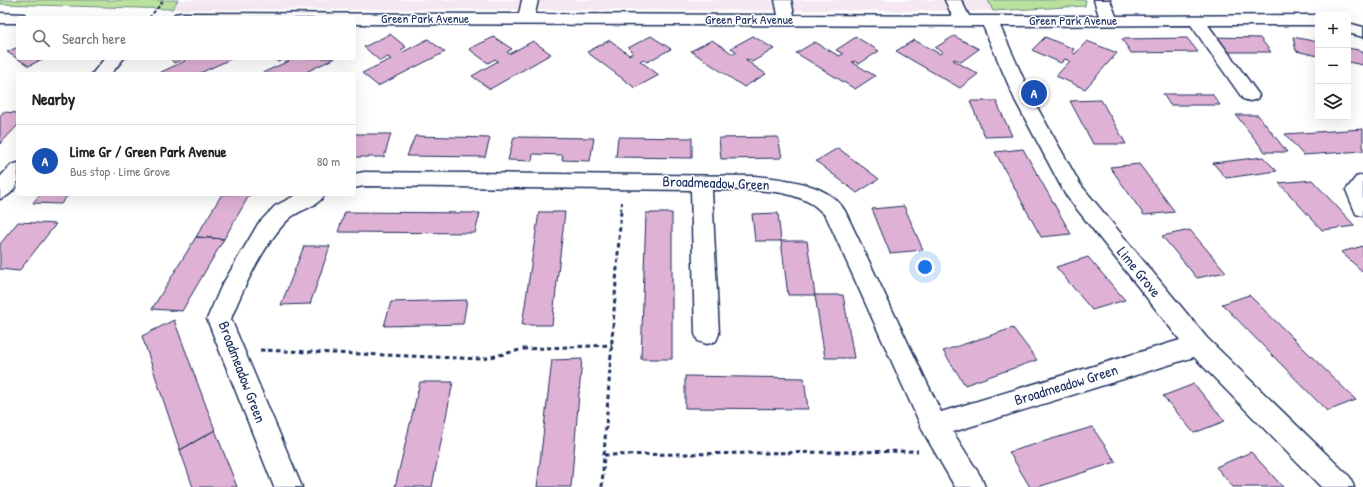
<!DOCTYPE html>
<meta charset="utf-8">
<style>
:root{--surface:#fff;--page:#f6f6f6;--text:#222;--muted:#767676;--line:#e0e0e0;--accent:#b45309}
body{margin:0;font-family:"Patrick Hand",sans-serif;background:var(--page);color:var(--text)}
.controls{position:absolute;right:12px;top:12px;display:grid;overflow:hidden;border-radius:4px;box-shadow:0 4px 16px #0002}
.controls button{width:36px;height:36px;display:grid;place-items:center;padding:0;border:0;border-bottom:1px solid var(--line);background:var(--surface);color:var(--text);font:20px sans-serif}
.you{position:absolute;left:925px;top:267px;width:14px;height:14px;margin:-10px;border:3px solid #fff;border-radius:50%;background:#1a73e8;box-shadow:0 0 0 6px #1a73e833}
.badge{display:grid;place-items:center;width:26px;height:26px;border-radius:50%;background:var(--accent);color:#fff;font-size:13px;font-weight:700}
.pin{position:absolute;translate:-50% -50%;border:2px solid #fff;box-shadow:0 1px 4px #0006}
.list{margin:0;padding:0;list-style:none}
h2{display:flex;justify-content:space-between;align-items:center;height:52px;margin:0;padding:0 16px;font-size:17px}
h2 small{font-size:13px;font-weight:400;color:var(--muted)}
.list li{display:grid;grid-template-columns:26px 1fr auto;gap:12px;align-items:center;box-sizing:border-box;height:72px;padding:0 16px;border-top:1px solid var(--line)}
.list b{display:block;font-size:15px;white-space:nowrap}
.list p{margin:0;font-size:13px;white-space:nowrap;color:var(--muted)}
.list em{font-size:13px;font-style:normal;color:var(--muted)}
.icon{flex:none;width:22px;height:22px;fill:none;stroke:currentColor;stroke-width:2;stroke-linecap:round;stroke-linejoin:round}
.map{position:relative;flex:none;width:1363px;height:487px;overflow:hidden}
.search{position:absolute;background:var(--surface);box-shadow:0 4px 16px #0002;left:16px;top:16px;width:340px;height:44px;display:flex;align-items:center;gap:10px;box-sizing:border-box;padding:0 14px;border-radius:4px;color:var(--muted);font-size:15px}
.panel{position:absolute;background:var(--surface);box-shadow:0 4px 16px #0002;left:16px;top:72px;width:340px;height:124px;border-radius:4px}
.map>svg:first-child{display:block}
.built{fill:#f5e8f2}
.green{fill:#bae29e;stroke:#6a887e}
.building{fill:#dfb1d4;stroke:#1b2f5e}
.lines{fill:none;stroke-linecap:round;stroke-linejoin:round}
.minor-casing{stroke:#1b2f5e;stroke-width:3}
.path-far1{stroke:#1b2f5e;stroke-width:2;stroke-dasharray:3.5 2.5;stroke-linecap:butt}
.path{stroke:#1b2f5e;stroke-width:3;stroke-dasharray:4.5 3.5;stroke-linecap:butt}
.minor{fill:#fff;fill-rule:evenodd}
.labels{text-anchor:middle;stroke-width:3;stroke-linejoin:round;paint-order:stroke}
.far-street-label{font-size:13px;fill:#1b2f5e;stroke:#fff}
.street-label{font-size:15px;fill:#1b2f5e;stroke:#fff}
</style>
<div class="map">
<svg width="1363" height="487" viewBox="0 0 1363 487">
<rect width="100%" height="100%" fill="#fff"/>
<filter id="ink" filterUnits="userSpaceOnUse"><feTurbulence type="fractalNoise" baseFrequency=".025" numOctaves="2"/><feDisplacementMap in="SourceGraphic" scale="8" xChannelSelector="R" yChannelSelector="G"/><feConvolveMatrix kernelMatrix="1 2 1 2 8 2 1 2 1" color-interpolation-filters="sRGB"/></filter>
<g filter="url(#ink)">
<path class="built" d="M178,0H988L993,11L172,9Z"/>
<path class="green" d="M0,0H178L172,9L0,4Z
M988,0H1086L1085,6L993,11Z"/>
<path class="building" d="M390,34L406,47L401,50L403,52L428,39L445,52L378,86L362,73L391,59L388,57L380,61L364,47Z
M651,36L671,49L647,62L643,59L640,61L659,75L635,88L587,52L610,40L629,55L633,53L628,48Z
M753,36L774,49L752,62L748,59L745,60L766,74L744,87L691,51L712,40L733,54L737,52L731,48Z
M954,36L979,49L961,62L955,59L953,60L978,74L960,88L896,51L914,40L940,54L943,52L935,48Z
M494,37L512,49L507,52L509,54L533,41L551,54L490,89L472,76L498,61L495,59L488,63L469,49Z
M856,37L879,51L859,64L854,61L852,62L875,76L855,89L796,53L815,42L839,56L843,54L836,50Z
M1045,37L1074,49L1072,52L1075,54L1087,41L1117,53L1085,89L1056,76L1070,61L1065,59L1061,63L1032,50Z
M1213,37L1260,38L1271,52H1224Z
M1293,37L1318,42V56L1296,51Z
M1187,38L1198,52L1131,53L1122,39Z
M18,47V58H44L29,66L7,52Z
M1348,48L1363,51V65L1348,62Z
M170,58H233L198,74H157L185,61L183,59L174,63Z
M273,58H335L302,74H260L289,61L286,58L278,62Z
M1163,94H1212L1220,105H1170Z
M1101,100L1126,144H1093L1070,101Z
M970,101H996L1012,136L985,137Z
M3,112L18,113V125L0,144V116Z
M1236,115H1258L1287,152H1265Z
M1363,129V151L1303,155L1285,134Z
M354,134H391L384,157H354Z
M415,136L490,138L485,157L407,156Z
M514,137L594,138L590,161L562,160L563,155L533,154L532,161L508,160Z
M618,137L692,138V158L616,157Z
M778,137L782,158L721,159L719,138Z
M838,148L879,179L857,193L816,161Z
M1023,149L1071,234L1041,237L995,152Z
M1263,157L1277,171L1226,178L1213,163Z
M1139,164L1175,212L1144,215L1110,167Z
M1312,180L1355,226L1322,230L1279,183Z
M40,194H69L61,204L33,203Z
M222,194H250L224,239L196,237Z
M904,206L923,250L890,253L872,209Z
M345,212L480,213L475,233L338,232Z
M539,212H565L552,325H522Z
M646,213H672V359H641Z
M778,213L781,241H755L752,214Z
M18,222L56,224L19,271L0,269V244Z
M1190,230L1226,272L1197,278L1162,236Z
M196,237L224,239L182,311L152,309Z
M781,241H807L815,295H788Z
M304,246H330L310,304L281,305Z
M1363,246V272L1341,252Z
M1088,257L1125,300L1092,310L1056,267Z
M815,295H843L854,358H825Z
M1249,295L1356,400L1327,411L1222,304Z
M467,300L463,324L384,326L391,302Z
M174,320L215,430L180,450L142,336Z
M1013,328L1037,360L965,385L943,351Z
M582,359L571,487H537L552,360Z
M685,376L804,378L808,409L685,408Z
M420,382H453L432,487H395Z
M1194,384L1225,421L1194,433L1163,396Z
M1092,427L1116,462L1038,487H1030L1009,452Z
M215,430L237,487H193L180,450Z
M1251,452L1283,487H1233L1216,467Z"/>
<g class="lines">
<g class="minor-casing">
<path id="minor" d="M522,0H538L535,14L778,15L775,0H791L794,15L952,16L945,0H961L969,16H1099L1094,0H1110L1116,16L1318,15V25H1208L1259,95L1257,99L1250,101L1243,99L1191,25L1000,26L1033,100L1080,184L1207,338L1350,477L1354,487H1321L1194,357L953,432L981,477L985,487H955L925,435L826,216C821,212 817,207 812,204C785,187 742,190 712,190L719,334L716,341L707,344L698,341L695,334L691,190L364,186L354,188V174L364,172L755,176C784,179 829,183 845,211L941,412L1180,340L1065,194L1015,100L983,26L354,24V18H173L175,14L181,13L519,14Z
M0,13L24,14L26,18H18V23H0Z
M1348,23L1363,27V37L1348,33Z
M105,58H124L111,74H92Z
M18,163C18,179 19,193 0,199V177L11,165Z
M1363,175V216L1356,214L1346,190L1356,177Z
M298,194H325C318,207 301,209 290,218C267,238 242,290 231,319L302,487H274L207,319L221,287L258,224L275,206Z"/>
</g>
<path class="path-far1" d="M149,18L164,0
M621,211L622,202"/>
<path class="path" d="M260,350L483,359L524,349L612,345
M604,455L621,210
M602,487L604,455L918,451"/>
<use href="#minor" class="minor"/>
</g>
</g>
<g class="labels">
<g class="far-street-label">
<text x="425" y="23">Green Park Avenue</text>
<text x="749" y="24">Green Park Avenue</text>
<text x="1073" y="25">Green Park Avenue</text>
</g>
<g class="street-label">
<text transform="translate(716 183) rotate(2)" y="5">Broadmeadow Green</text>
<text transform="translate(1139 272) rotate(51)" y="5">Lime Grove</text>
<text transform="translate(242 372) rotate(69)" y="5">Broadmeadow Green</text>
<text transform="translate(1066 385) rotate(-17)" y="5">Broadmeadow Green</text>
</g>
</g>
</svg>
<div class="controls">
<button>+</button>
<button>−</button>
<button><svg class="icon" aria-label="layers" viewBox="0 0 24 24"><path d="M12 4l9 5-9 5-9-5zM3 14l9 5 9-5"/></svg></button>
</div>
<div class="you"></div>
<div class="pin badge" style="left:1034px;top:93px;background:#1a4fb4">A</div>
<div class="search"><svg class="icon" aria-label="search" viewBox="0 0 24 24"><circle cx="10" cy="10" r="6"/><path d="M15 15l6 6"/></svg>Search here</div>
<section class="panel">
<h2>Nearby<small></small></h2>
<ul class="list">
<li><span class="badge" style="background:#1a4fb4">A</span><div><b>Lime Gr / Green Park Avenue</b><p>Bus stop · Lime Grove</p></div><em>80 m</em></li>
</ul>
</section>
</div>
